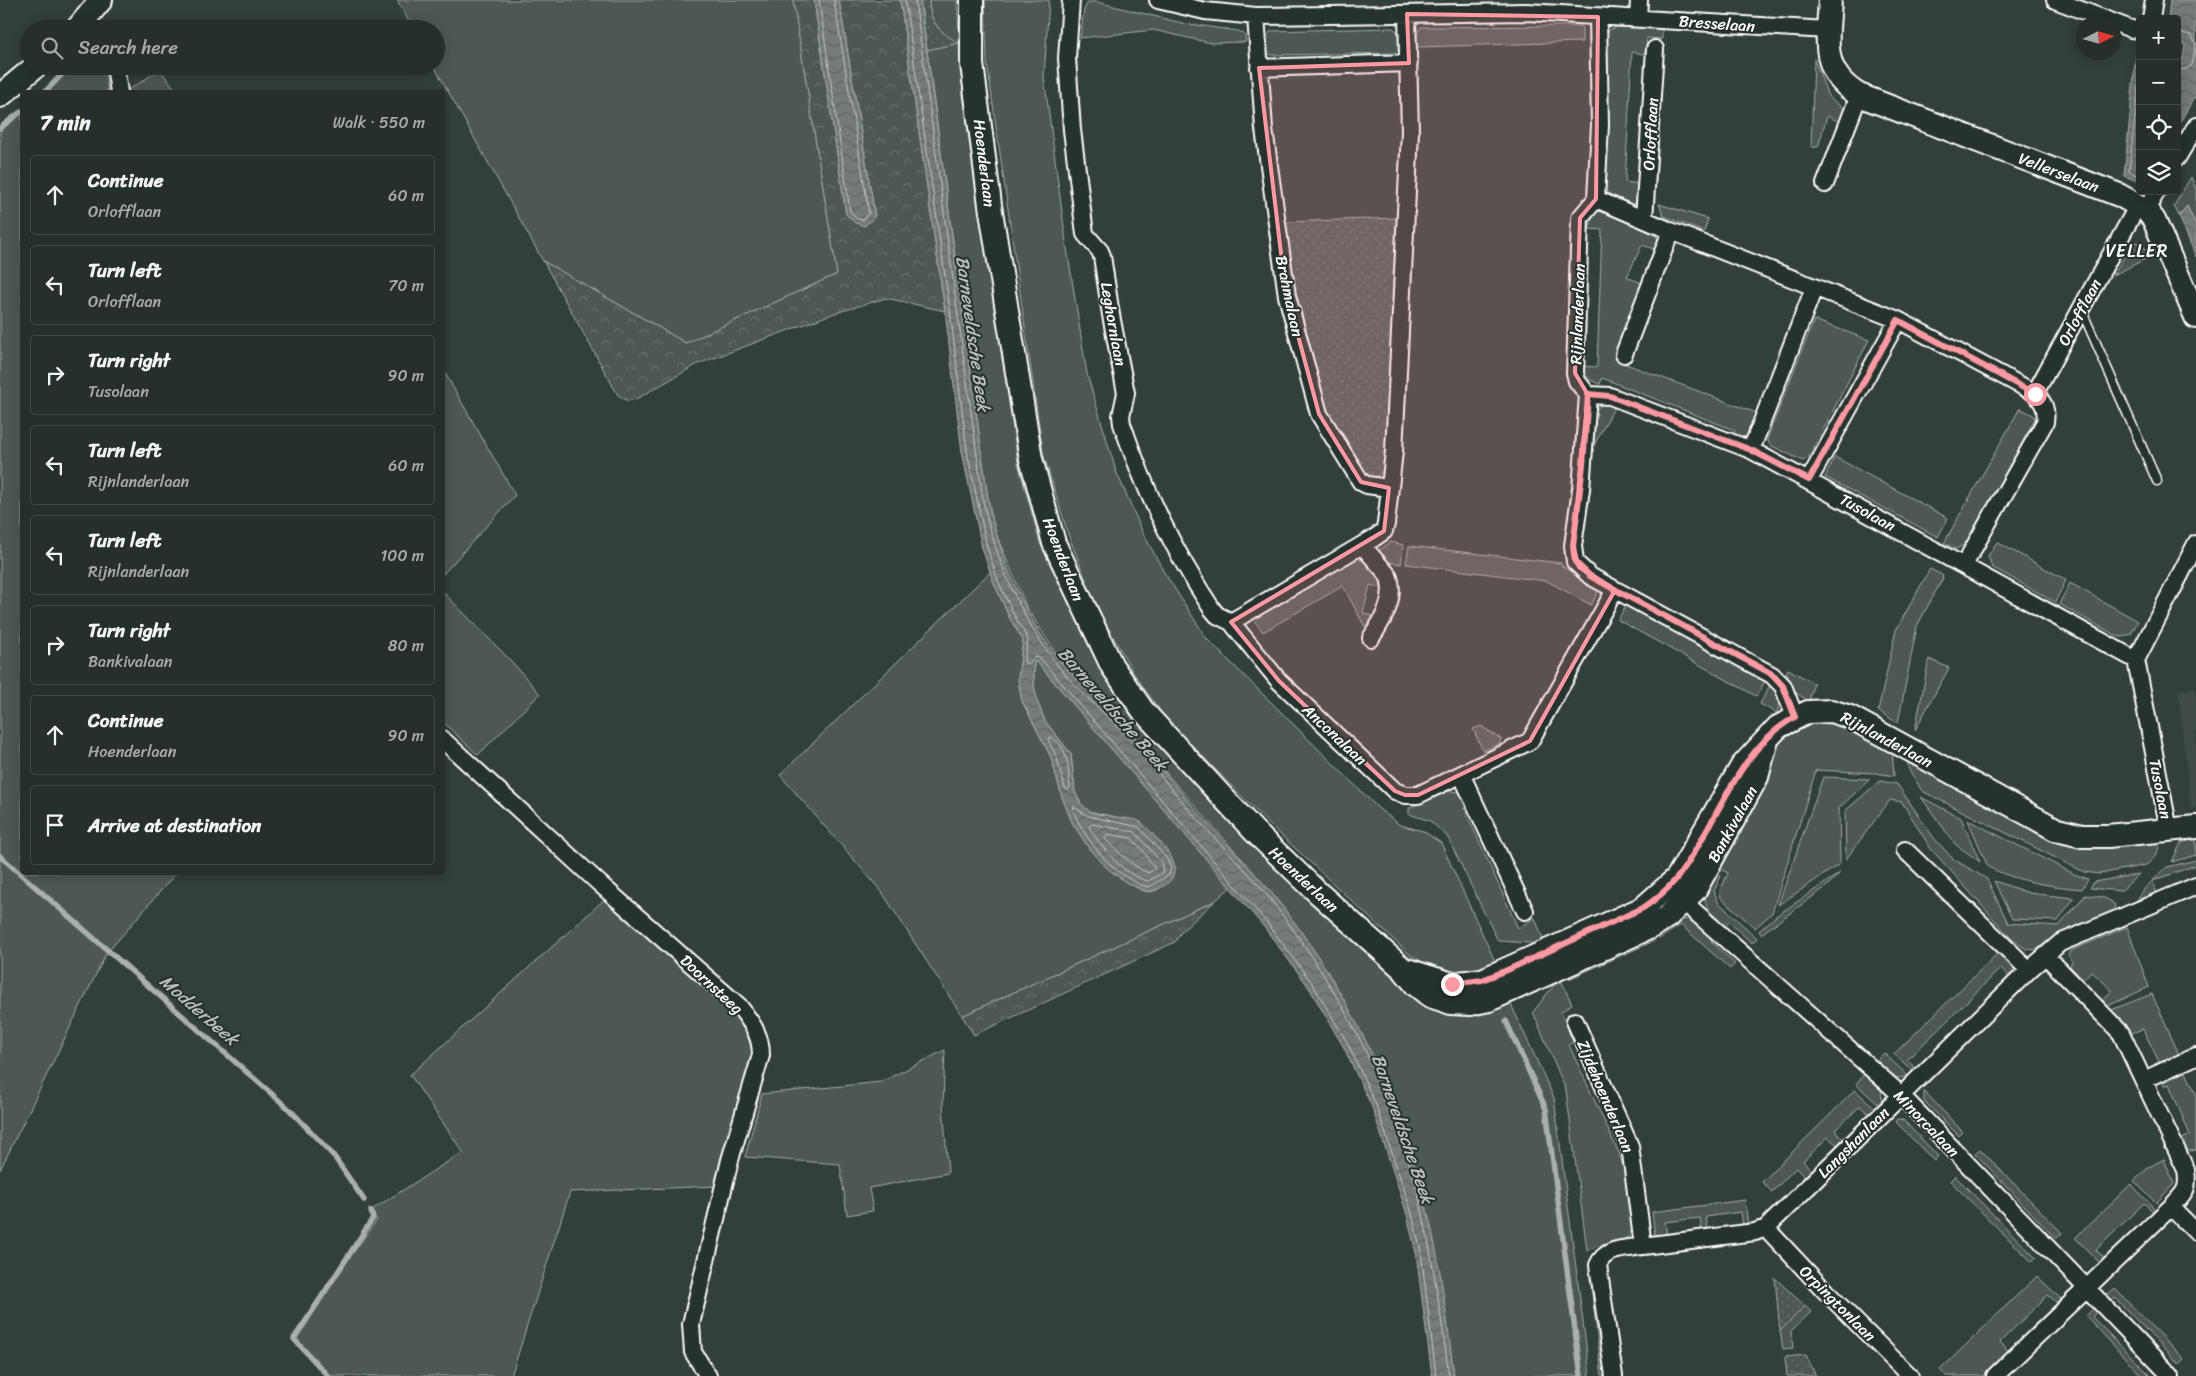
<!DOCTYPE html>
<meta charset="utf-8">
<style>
:root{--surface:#262f2c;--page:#2e3734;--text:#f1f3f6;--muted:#a4a9a9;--line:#424a48}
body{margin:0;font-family:Sriracha,sans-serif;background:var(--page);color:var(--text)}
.controls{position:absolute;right:15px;top:15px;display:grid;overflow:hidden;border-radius:5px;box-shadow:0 2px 12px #0003}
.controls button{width:45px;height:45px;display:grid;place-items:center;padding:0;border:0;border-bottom:1px solid var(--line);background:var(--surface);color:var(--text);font:25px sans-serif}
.compass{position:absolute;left:2076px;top:15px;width:45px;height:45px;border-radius:50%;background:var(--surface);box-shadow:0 2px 12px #0003;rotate:85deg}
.stop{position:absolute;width:15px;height:15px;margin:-11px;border:4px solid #ff9aa2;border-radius:50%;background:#fff}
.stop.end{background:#ff9aa2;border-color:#fff;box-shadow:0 1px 5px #0008}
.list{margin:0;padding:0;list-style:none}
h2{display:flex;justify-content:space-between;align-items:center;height:65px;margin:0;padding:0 20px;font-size:21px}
h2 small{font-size:16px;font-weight:400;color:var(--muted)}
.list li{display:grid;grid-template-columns:32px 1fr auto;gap:15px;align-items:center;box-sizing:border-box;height:80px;margin:0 10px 10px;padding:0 10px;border:1px solid var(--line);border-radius:5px}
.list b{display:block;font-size:19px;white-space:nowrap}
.list p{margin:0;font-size:16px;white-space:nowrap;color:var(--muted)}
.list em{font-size:16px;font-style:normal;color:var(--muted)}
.icon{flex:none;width:28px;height:28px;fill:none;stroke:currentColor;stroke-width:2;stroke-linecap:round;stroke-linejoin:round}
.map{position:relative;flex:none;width:2196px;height:1376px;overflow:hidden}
.search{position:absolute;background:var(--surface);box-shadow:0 2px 12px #0003;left:20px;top:20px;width:425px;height:55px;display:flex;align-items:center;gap:12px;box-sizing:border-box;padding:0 18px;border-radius:28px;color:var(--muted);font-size:19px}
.panel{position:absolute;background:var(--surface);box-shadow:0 2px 12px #0003;left:20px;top:90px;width:425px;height:785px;border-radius:5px}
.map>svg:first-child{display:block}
.built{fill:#404c47}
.grass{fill:#4d5853;stroke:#a6aca9}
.forest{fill:url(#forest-crowns);stroke:#a6aca9}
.park{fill:url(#park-dots);stroke:#a6aca9}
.water{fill:url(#water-waves);stroke:#abb0ae}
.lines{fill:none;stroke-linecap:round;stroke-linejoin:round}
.shore{stroke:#c7cac9;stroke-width:1}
.stream{stroke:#abb0ae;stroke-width:5.5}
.lane-casing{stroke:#fff;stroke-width:11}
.street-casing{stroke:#fff;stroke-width:20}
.secondary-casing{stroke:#fff;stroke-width:26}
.lane{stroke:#26332d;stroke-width:8}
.street{stroke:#26332d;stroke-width:16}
.secondary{stroke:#26332d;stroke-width:22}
.route{stroke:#ff9aa2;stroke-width:6}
.marked{fill:#ff9aa2;fill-opacity:0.2;stroke:#ff9aa2;stroke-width:4;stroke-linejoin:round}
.labels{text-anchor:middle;stroke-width:4;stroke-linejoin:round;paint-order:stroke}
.street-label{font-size:16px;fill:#fff;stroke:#26332d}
.neighbourhood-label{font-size:18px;letter-spacing:1px;fill:#fff;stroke:#26332d}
.water-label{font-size:18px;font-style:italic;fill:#b9bdbc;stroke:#26332d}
</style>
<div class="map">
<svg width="2196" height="1376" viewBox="0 0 2196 1376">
<defs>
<pattern id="forest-crowns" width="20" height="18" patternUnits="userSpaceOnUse" patternTransform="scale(1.25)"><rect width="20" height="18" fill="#4d5853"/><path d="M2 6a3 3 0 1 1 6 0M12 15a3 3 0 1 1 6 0" fill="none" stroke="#68716d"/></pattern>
<pattern id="park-dots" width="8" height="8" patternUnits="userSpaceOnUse" patternTransform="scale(1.25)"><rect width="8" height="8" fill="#4d5853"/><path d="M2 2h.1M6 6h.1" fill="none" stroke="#68716d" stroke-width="1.8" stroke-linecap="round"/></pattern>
<pattern id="water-waves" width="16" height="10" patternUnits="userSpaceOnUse" patternTransform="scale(1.25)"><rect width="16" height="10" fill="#737b78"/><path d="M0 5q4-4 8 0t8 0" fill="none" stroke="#606462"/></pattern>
</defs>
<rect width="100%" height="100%" fill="#333f3a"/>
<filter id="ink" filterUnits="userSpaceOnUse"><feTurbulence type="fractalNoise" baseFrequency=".02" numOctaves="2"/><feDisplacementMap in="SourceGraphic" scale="10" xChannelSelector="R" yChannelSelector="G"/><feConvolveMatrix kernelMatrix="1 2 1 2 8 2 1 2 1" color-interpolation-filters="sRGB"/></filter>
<g filter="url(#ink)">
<path class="built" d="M2196,688V808H2191L2178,690Z"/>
<path class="grass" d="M397,0H793L837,274L686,343L543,261L434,66H436V29H413Z
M929,0H957L963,94L1018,463L1040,543L1100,669L1131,713L1215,808L1369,952L1509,1000L1554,1098L1590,1376H1454L1440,1278L1427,1211L1405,1134L1338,990L1307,942L1271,892L1130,732L1063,664L1026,606L994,529L988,499L927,50L958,43C940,32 929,22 929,0Z
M985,0H1049L1044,77L1066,242L1087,374L1116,471L1143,533L1164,572L1207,639L1379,809L1400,825L1423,831L1441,843L1498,968C1454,976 1448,978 1409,954L1270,825L1166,719L1134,674L1096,606L1068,534L1043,453L987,63Z
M1088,2H1097L1182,23L1238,31L1245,35L1246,42L1211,43L1153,30L1080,38L1084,10Z
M1580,26L1582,28V42L1417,47L1416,35L1421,27Z
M1617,27L1662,29V39L1647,38L1645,54L1632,52L1625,182L1639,184L1638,198L1634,204C1623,205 1610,197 1604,188L1606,36L1609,30Z
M1393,28L1398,32L1399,49L1393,53L1272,55L1267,53L1266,37L1271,31Z
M1814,59L1828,96L1844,109L1840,122L1827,116L1818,147H1811Z
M70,66H101L105,71L108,92H44Z
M160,70L176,90L199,92H128V90Z
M22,112V872L176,873L106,954L0,1170V129Z
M2191,177L2196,189V226L2187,206L2179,216L2174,206Z
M1659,204L1708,219L1704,232L1664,216Z
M1599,211L1637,225L1657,237L1658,246L1656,250L1642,245L1627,277L1644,284L1615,360L1754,412L1757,417L1749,435L1741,438L1734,436V430L1602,378L1600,384C1591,381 1584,377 1583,366L1597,367L1602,230L1589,229L1593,215Z
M2138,242L2153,255L2112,276L2133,243Z
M1814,320L1869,340L1810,456L1803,461L1770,445L1767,439Z
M442,368L515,495L443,574H442Z
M1611,404L1615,406L1592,449L1593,413L1601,405Z
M2020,408L2033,415L2035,420L1966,544L1956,549L1944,543Z
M1835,457L1948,518L1938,537L1825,477Z
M1391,542L1403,545L1401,564L1387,562L1378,551Z
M1997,542L2066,580L2055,602L1992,567L1988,556Z
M1409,546L1561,563L1562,566L1599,590L1591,605L1547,581L1406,564Z
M1353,558C1366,558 1376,572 1383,582L1382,588L1370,585L1363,613L1375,617L1365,627L1343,586L1263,632L1252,618Z
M1930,569L1942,575L1943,578L1917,626L1898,723L1878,711L1896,630Z
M990,572L1009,617L1023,640L1018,679L1022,701L1051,757L1062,797L1072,822L1090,850L1107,868L1140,890L1149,892L1157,890L1176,868L1171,857L1142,823L1089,811L1081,804L1075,792L1071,754L1045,721L1037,701L1034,685V664L1036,661L1231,887L1215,901L962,1016L882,892L780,775Z
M2070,583L2138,621L2131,634L2122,637L2117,636L2059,604Z
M442,591L513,663L540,694L478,755L443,722Z
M1627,603L1766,680L1756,696L1618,620Z
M1929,659L1949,668L1915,730Z
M1788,669L1814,683L1809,701L1796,693L1786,672Z
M1771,683L1780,701L1777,713L1760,704Z
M1825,721L1837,722L1892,750L1894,776L1875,773L1816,770L1772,913L1755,928L1721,898L1720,891L1728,873L1718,868L1774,748L1794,730L1809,723Z
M1481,726L1501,739L1499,744L1483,751L1473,729Z
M1908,760L2046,835L2160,840C2159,851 2156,858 2146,865L2099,874L2084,872L1922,791L1908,768Z
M1823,777L1870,779L1839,808L1840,864L1778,905Z
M1880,781L1897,784L1934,838L1953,859L1987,879L2008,923L2059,926L2085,895C2097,896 2106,896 2115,905L2113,911L2053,937L2036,950L2026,949L2012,939L1931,849L1902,802L1890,800L1846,859L1845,811Z
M1449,791L1459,792L1469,806L1464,808L1518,928L1535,918L1545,944L1498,941L1447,836L1430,821L1409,814V808Z
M1921,797L1961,818L1980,862L1955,844Z
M1968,820L2074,874L2088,879L2082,889C2049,886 2019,882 1988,867Z
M2196,839V855L2172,862L2181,843Z
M2196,860V865L2153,881L2157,895L2135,903L2145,888L2167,867Z
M1716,873L1721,876L1714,891L1718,902L1757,938L1752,943L1729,922L1725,926C1701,905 1700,900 1716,873Z
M1840,873L1826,887L1761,934L1759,931L1776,916Z
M2139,874L2121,891L2090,888L2094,882Z
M1994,881L2029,893L2074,898L2058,921L2012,919Z
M605,899L668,953L738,1019L753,1047V1066L718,1186L570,1192L511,1376H328L292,1337L377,1220L370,1211L463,1152L410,1075Z
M1688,919L1714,938L1711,941L1735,964L1730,969L1681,925L1659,939L1657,934L1677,921Z
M2127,927L2149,987L2108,1006L2103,1001L2112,990L2091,971L2083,980L2070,966L2072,962L2069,956L2072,950Z
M1652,936L1654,941L1569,979L1567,975Z
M2001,950L2012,960L2014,972L2010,978L2001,968L1907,1060L1916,1069L1914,1072L1894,1054Z
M1561,980L1572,1004L1561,1012L1573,1042L1569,1045L1618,1151L1626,1174L1633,1227L1629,1236L1624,1240L1601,1245L1587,1250L1566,1090L1533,1012L1553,986Z
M2152,994L2181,1059L2157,1071L2154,1064L2159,1062L2143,1029L2131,1033L2111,1010Z
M945,1050L943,1104L948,1173L869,1188L873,1211L847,1215L840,1164L745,1157L762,1094L881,1082Z
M1884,1053L1908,1076C1894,1082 1886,1071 1875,1062Z
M2185,1070L2196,1094V1150L2190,1151L2181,1147L2178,1141L2190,1135L2169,1084L2164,1086L2162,1080Z
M1864,1074L1881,1090L1882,1100L1879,1105L1856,1084Z
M1855,1090L1876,1109L1870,1115L1860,1106L1835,1130L1844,1140L1838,1146L1828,1137L1803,1161L1812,1171L1805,1178L1796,1168L1772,1192L1762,1182Z
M1924,1091L1963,1132L1959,1136L1924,1101Z
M1897,1119L1903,1120L1938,1156L1934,1161L1895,1121Z
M1980,1149L2062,1233L2056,1239L1975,1153Z
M2164,1159L2174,1184L2156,1203L2134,1181L2149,1167Z
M1955,1176L2036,1258L2032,1262L1950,1181Z
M2131,1184L2156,1210L2154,1212L2144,1203L2096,1250L2105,1259L2101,1264L2075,1238Z
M1745,1200L1748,1225L1743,1226L1741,1212L1706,1217L1708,1231L1702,1232L1700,1218L1665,1222L1667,1236L1655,1235L1652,1212Z
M1591,1264L1606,1376H1602L1589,1270Z
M2037,1276L2062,1300L2058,1304L2048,1295L2000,1342L2010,1352L1984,1376H1946L1940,1370Z
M2115,1289L2184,1359L2179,1364L2115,1298L2111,1302L2106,1297Z
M1805,1306L1811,1312L1791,1331L1793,1348L1783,1349L1780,1331Z
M2094,1308L2097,1311L2092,1317L2151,1376H2142L2086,1316Z"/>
<path class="forest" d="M793,0H814L846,214L875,216L839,0H900L945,311L886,298L832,314L698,364L636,399L628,401L618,395L543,261L686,343L837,274Z
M1215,901L1181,932L1175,942L974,1035L962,1016Z"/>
<path class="park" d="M920,0H929C929,23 940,32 959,43L927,50Z
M1397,218L1385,457L1382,472L1375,478L1362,470L1329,415L1295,289L1284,222Z
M1775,1278L1805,1306L1780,1331Z
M1806,1355L1816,1376H1787L1785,1357Z"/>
<path class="water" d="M814,0H839L875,216L865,226L855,223L846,214Z
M900,0H920L988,499C999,556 1025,620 1064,665C1085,689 1110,710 1132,734C1156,762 1180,792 1205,820C1226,844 1250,867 1270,891C1346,983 1398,1095 1427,1210C1441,1264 1447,1321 1454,1376H1432L1416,1253L1406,1211L1372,1107L1343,1046L1308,986L1264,927L1036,661L1034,664V685L1037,701L1045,721L1071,754L1075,792L1081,804L1089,811L1098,814L1137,820L1142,823C1164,845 1198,878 1149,892L1127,883L1107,868L1090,850L1072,822L1062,797L1051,757L1022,701L1018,679L1023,640L1009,617L994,583L982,548L962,452L945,311Z
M2170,0H2196V95L2177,127V58L2183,59L2185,44L2177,43V19H2168Z
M2136,54L2140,55V182L2124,176Z
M2187,206L2196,226V257L2179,216Z"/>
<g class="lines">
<path class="shore" d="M819,0L850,211L857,219L863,220L869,213L834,0
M905,0L950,310L967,451L987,547L998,581L1014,615L1028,639L1024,662L1028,664L1035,657L1040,658L1268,924L1312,983L1348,1044L1376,1105L1411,1210L1421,1252L1436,1376
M915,0L983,500C995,559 1021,618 1058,666C1078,691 1104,712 1126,735C1151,763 1174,793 1199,821C1221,846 1247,870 1268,896C1341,989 1398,1099 1423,1215C1434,1268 1442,1322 1449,1376
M2177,32L2191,35L2196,44L2192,65L2186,69L2177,70
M2140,71L2129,171L2140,177
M1050,737C1069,745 1068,770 1070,787L1068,790L1065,788L1056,755L1048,740Z
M1074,807L1088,816L1139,827L1167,859L1171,868L1169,875L1149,887C1117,881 1084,839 1073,810Z
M1092,824L1135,832L1161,862L1163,872L1149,881C1123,876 1102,848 1089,827Z
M1108,834L1131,838L1142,849L1155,869L1148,873C1131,865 1118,852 1105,839Z"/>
<path class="stream" d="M45,92L70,66
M0,128L22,111
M0,856L289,1109L333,1155L364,1200
M1506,1021L1546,1109L1581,1376
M328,1376L294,1339L373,1218L371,1211"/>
<g class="lane-casing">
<path id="lane" d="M2081,309L2157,481"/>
</g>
<g class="street-casing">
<path id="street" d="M1071,0L1067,58L1072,130L1085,234L1100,251L1102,256L1111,315L1126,393L1121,416L1122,424C1146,493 1172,548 1212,609L1217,615L1231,622
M1158,0L1205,11L1256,16L1527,12L1828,30
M2055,0L2131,29L2140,30
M1256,16L1264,129L1287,296L1319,414L1361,482L1367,485L1389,488
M1598,17L1600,125L1596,199L1580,218L1575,373L1577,381L1588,395L1581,489L1573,546L1575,562L1590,576L1772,675L1783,686L1795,717
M1638,19L1639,0
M2151,19L2154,0
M115,66L119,92
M1259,68L1409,63
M2177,158L2196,126
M1825,184L1859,95
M1596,199L1671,231L1898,320L2035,393
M2146,210L2157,191
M1644,219L1655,49
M1624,354L1671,231
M1588,395L1610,396L1751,450L2136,660
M1751,450L1814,288
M1809,480L1898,320
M1362,545L1388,575C1397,597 1383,620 1371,638
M1964,565L2045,422C2047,409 2044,403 2035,393L2138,205
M1231,622L1374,538L1384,531L1386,524L1394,451L1410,132L1407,14
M1231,622L1279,681L1395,791L1405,795H1418L1530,741L1615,590
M442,739L600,884L739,1006C751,1022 761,1034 761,1055L730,1160L691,1324L693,1352L708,1376
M1462,776L1525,911
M2169,830L2136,660L2196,544
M1905,850L2029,970
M1675,894L1901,1095L2171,1376
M1575,1021L1630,1146L1643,1246C1627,1249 1605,1247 1598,1265L1614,1376
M2144,1080L2196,1056
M2171,1207L2196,1232
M1766,1228L1826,1292L1910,1376
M1643,1246L1755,1232L1766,1228L2029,970L2060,943L2196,886
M1995,1376L2171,1207C2185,1192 2189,1190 2186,1170L2121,1033L2046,956"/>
</g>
<g class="secondary-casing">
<path id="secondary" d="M972,0V64L990,205L1031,459L1054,543L1112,666L1144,712L1255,832L1315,890L1403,969L1416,985L1430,996L1451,1003L1470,1004L1489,1000L1651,927L1667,917L1695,890L1757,777L1767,740
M1830,0C1828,39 1819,72 1859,95L2119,195L2146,210L2154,220L2196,317
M77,29L101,0
M0,96L36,66
M1407,970L1452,984L1482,980L1643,908L1677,878L1742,766L1778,727L1808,712L1831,711L1850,717L2057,830L2082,836H2108L2196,827"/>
</g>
<use href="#lane" class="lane"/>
<use href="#street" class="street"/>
<use href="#secondary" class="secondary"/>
</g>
</g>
<g class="lines" filter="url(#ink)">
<path class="route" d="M1452,984L1482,980L1505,971L1643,908C1655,900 1667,890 1677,878C1718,825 1734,752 1795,717L1783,686L1772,674L1590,576L1575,562L1573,546L1583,465L1588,394L1610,396L1751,450L1809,480L1898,320L2035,394"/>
</g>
<path class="marked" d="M1407,14L1598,17L1596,199L1580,218L1575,373L1588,395L1573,546L1579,567L1615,590L1530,741L1418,795H1405L1395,791L1279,681L1231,622L1384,531L1389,488L1361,482L1319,414L1285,287L1259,68L1409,63Z"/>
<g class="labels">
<g class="street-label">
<text transform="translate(1717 23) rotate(4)" y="6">Bresselaan</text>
<text transform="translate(1650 134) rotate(-87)" y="6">Orlofflaan</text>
<text transform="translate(985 163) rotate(83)" y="6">Hoenderlaan</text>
<text transform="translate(2059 172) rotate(21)" y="6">Vellerselaan</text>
<text transform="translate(1290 296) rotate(78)" y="6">Brahmalaan</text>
<text transform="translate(2079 312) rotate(-62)" y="6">Orlofflaan</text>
<text transform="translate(1577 314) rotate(-88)" y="6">Rijnlanderlaan</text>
<text transform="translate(1114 324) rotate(80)" y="6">Leghornlaan</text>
<text transform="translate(1868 512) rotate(29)" y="6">Tusolaan</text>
<text transform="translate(1064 559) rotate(69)" y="6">Hoenderlaan</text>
<text transform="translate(1335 734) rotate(43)" y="6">Anconalaan</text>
<text transform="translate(1887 739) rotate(28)" y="6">Rijnlanderlaan</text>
<text transform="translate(2161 789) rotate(79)" y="6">Tusolaan</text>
<text transform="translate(1732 824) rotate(-61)" y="6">Bankivalaan</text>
<text transform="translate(1304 879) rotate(43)" y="6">Hoenderlaan</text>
<text transform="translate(712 984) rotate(43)" y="6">Doornsteeg</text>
<text transform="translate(1606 1096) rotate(67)" y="6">Zijdehoenderlaan</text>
<text transform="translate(1927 1123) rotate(46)" y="6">Minorcalaan</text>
<text transform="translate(1853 1142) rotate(-45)" y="6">Langshanlaan</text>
<text transform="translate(1838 1303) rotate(45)" y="6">Orpingtonlaan</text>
</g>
<g class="neighbourhood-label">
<text x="2137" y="257">VELLER</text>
</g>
<g class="water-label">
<text transform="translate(973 334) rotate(82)" y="6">Barneveldsche Beek</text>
<text transform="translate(1113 709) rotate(49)" y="6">Barneveldsche Beek</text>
<text transform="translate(199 1010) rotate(41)" y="6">Modderbeek</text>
<text transform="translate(1403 1129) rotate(71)" y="6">Barneveldsche Beek</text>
</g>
</g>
</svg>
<div class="controls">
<button>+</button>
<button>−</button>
<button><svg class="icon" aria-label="locate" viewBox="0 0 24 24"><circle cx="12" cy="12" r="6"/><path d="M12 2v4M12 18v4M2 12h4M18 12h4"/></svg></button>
<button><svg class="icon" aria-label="layers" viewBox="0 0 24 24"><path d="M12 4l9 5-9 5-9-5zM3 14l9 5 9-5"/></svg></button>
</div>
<svg class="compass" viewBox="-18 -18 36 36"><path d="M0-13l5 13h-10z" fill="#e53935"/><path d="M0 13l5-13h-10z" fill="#a4a9a9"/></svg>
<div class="stop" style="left:2035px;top:394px"></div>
<div class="stop end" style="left:1452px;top:984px"></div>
<div class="search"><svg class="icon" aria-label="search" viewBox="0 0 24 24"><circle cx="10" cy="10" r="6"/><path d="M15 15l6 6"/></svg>Search here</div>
<section class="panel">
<h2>7 min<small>Walk · 550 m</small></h2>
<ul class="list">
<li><svg class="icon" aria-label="ahead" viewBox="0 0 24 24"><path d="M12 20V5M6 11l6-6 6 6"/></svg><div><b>Continue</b><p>Orlofflaan</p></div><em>60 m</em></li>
<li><svg class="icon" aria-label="left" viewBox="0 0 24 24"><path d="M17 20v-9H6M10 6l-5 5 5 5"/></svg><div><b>Turn left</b><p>Orlofflaan</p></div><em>70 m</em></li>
<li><svg class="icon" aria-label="right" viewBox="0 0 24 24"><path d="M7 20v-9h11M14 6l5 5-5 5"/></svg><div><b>Turn right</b><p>Tusolaan</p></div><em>90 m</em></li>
<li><svg class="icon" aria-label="left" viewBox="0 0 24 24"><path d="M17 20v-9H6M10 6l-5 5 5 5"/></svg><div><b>Turn left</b><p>Rijnlanderlaan</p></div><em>60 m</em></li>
<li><svg class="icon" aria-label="left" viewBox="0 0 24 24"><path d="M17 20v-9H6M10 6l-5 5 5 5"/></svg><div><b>Turn left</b><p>Rijnlanderlaan</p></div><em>100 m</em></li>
<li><svg class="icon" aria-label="right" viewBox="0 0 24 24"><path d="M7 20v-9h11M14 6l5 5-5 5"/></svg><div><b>Turn right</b><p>Bankivalaan</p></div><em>80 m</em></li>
<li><svg class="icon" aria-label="ahead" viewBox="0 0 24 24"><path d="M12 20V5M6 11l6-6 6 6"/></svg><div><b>Continue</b><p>Hoenderlaan</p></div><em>90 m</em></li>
<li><svg class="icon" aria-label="arrive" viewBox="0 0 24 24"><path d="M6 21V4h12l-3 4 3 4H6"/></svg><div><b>Arrive at destination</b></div></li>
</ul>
</section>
</div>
